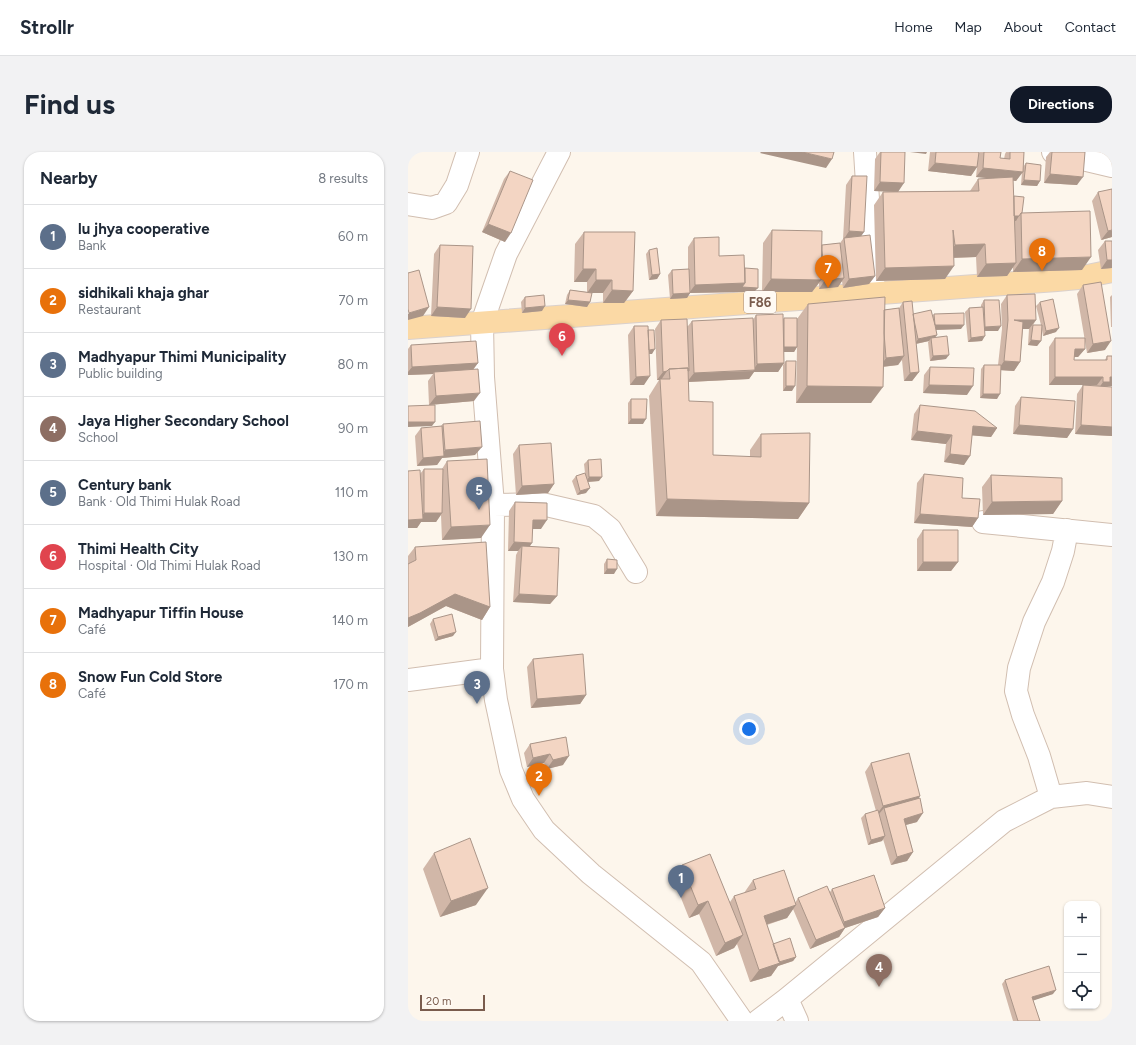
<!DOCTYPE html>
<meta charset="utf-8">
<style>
:root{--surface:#fff;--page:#f2f2f3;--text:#1f2937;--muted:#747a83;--line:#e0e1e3;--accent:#111827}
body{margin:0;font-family:Figtree,sans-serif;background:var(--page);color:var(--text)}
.controls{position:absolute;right:12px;bottom:12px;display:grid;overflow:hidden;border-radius:8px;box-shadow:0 1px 3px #0004}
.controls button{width:36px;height:36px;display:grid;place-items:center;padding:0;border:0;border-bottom:1px solid var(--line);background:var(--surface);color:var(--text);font:20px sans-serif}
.scale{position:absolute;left:12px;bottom:10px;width:65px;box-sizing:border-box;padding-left:4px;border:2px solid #7a5c4d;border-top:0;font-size:11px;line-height:14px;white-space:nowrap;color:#7a5c4d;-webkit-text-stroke:3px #fffaf3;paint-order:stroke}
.you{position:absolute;left:341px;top:577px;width:14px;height:14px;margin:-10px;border:3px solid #fff;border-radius:50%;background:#1a73e8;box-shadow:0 0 0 6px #1a73e833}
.badge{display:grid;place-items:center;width:26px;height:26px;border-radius:50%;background:var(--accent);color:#fff;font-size:13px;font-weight:700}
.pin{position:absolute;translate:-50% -33px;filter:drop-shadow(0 1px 2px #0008)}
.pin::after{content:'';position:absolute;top:21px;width:14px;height:12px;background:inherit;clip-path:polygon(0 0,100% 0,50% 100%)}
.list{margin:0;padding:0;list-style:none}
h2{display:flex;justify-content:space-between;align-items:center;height:52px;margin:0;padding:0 16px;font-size:17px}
h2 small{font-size:13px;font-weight:400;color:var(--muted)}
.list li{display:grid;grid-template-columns:26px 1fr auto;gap:12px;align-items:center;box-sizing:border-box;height:64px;padding:0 16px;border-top:1px solid var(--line)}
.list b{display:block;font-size:15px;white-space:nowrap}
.list p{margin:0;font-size:13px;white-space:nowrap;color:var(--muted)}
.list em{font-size:13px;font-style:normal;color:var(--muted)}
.icon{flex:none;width:22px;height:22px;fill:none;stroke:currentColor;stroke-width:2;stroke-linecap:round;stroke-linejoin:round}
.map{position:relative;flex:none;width:704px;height:869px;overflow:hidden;border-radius:16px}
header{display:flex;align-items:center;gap:24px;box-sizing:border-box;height:56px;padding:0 20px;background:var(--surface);border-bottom:1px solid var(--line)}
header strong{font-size:19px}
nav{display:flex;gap:22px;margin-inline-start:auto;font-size:14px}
.intro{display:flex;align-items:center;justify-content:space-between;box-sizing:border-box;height:96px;padding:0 24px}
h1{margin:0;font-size:28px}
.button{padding:10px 18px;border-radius:16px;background:var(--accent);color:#fff;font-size:14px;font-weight:700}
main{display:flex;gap:24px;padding:0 24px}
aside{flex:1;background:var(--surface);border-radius:16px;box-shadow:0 1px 3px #0004}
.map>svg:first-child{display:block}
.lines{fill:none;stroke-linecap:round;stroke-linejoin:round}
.minor-casing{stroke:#d1beb0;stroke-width:24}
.major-casing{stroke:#dad1cd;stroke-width:24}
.minor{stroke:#fff;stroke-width:22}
.major{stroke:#fbd9a5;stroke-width:22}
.wall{fill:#d1b7a8}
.shaded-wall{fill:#aa9588}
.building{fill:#f3d5c3;stroke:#aa9588}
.labels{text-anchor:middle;stroke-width:4;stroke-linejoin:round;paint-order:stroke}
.shield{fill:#fffaf3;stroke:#a28b7f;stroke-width:1}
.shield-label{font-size:13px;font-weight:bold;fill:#7a5c4d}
</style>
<header>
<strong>Strollr</strong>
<nav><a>Home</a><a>Map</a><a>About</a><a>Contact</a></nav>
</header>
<div class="intro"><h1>Find us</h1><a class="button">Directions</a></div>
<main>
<aside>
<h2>Nearby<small>8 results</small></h2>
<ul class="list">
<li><span class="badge" style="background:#5c6f8a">1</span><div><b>lu jhya cooperative</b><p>Bank</p></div><em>60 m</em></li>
<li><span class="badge" style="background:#e8710a">2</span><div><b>sidhikali khaja ghar</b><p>Restaurant</p></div><em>70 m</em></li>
<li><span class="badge" style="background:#5c6f8a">3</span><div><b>Madhyapur Thimi Municipality</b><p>Public building</p></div><em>80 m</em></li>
<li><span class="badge" style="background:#8d6e63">4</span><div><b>Jaya Higher Secondary School</b><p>School</p></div><em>90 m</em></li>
<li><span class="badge" style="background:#5c6f8a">5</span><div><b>Century bank</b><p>Bank · Old Thimi Hulak Road</p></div><em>110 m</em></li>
<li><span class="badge" style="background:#e0444e">6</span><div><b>Thimi Health City</b><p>Hospital · Old Thimi Hulak Road</p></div><em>130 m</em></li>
<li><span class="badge" style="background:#e8710a">7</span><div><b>Madhyapur Tiffin House</b><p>Café</p></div><em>140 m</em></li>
<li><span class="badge" style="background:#e8710a">8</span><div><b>Snow Fun Cold Store</b><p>Café</p></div><em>170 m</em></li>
</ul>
</aside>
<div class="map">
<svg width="704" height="869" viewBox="0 0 704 869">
<rect width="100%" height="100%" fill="#fdf6ec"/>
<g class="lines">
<g class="minor-casing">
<path id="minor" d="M151,0L98,102L74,171L75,225L85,353L84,517L88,548L103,618L115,647L136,678L183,722L293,810L334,869
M457,0L466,142
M645,0L704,14
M0,52L24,56L38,51L49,33L60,0
M85,353L134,352L186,364L202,377L228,420
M575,370L704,383
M0,528L84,517
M643,645L631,604L615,563L608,539L611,516L626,470L645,430L655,399L659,378
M379,847L389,869
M350,869L379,847L596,669L643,645L679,641L704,645"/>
</g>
<g class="major-casing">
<path id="major" d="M0,176L649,128L670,126L704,119"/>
</g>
<use href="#minor" class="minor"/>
<use href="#major" class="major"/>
</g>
<path class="wall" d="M472,0H497L490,40L466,39L467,7Z
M522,0H571V1L572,0H593L592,6L596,7L597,2L598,0H616L615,15L618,11L632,29L629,34L613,33L614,20L608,29L605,28V44L614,61L674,118L605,120V115L599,124L569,125L568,105L546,106L537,127L468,129L466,53L475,40L562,39L570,27L583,26L568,25L569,15L563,24L520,19Z
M642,0H677L669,33L636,31L638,5Z
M102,19L97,90L74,80L96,27Z
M444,24L453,84L467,124L461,132L435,136L434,129L430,135L411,137V131L404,140H354L355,91L364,78L414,93L432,91L435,87L438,33Z
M690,40L704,85L693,88L684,49Z
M176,80L225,139L216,151H195V141H182V150L179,155L157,152L159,143L162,138L179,140V130H166L167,92Z
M286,86L311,104L337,116L346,140H331L282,141L279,146L262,147L260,123L264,118L280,117V95Z
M697,89H704V116L693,117L690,98Z
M32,93L57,166L23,164L26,102Z
M241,98L252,122L249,127L241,128L238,102Z
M675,133L697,198L679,201L669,142Z
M599,143L628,168L625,173H633L628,154L632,150L648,180L635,184L634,178L633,189L629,194L620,193L621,177H615L612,210L606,219L593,218L589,247L572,246L573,217L576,213H590L594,177L593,152Z
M704,143V175H703L702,145Z
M117,145L134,159L114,161L113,150Z
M576,148L590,179H576L574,189L560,190L557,160L561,156L573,155V153Z
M495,150L505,162L524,165L526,162L553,177L528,178L529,183L527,185L538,207L522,209L520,190L521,189L508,192L511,220L504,229H496L494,208L490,213L475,215L463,251H388L389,195L386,200H376V211L370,220H346L341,227L281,230V249L305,303L342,305V298L353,282L401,351L390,367L248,364L241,244L251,228H249L247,177L253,168L280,174L284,169L345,168L348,163L375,167H389L400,152L476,158L491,156Z
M226,174L244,202H241L236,233H222L220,183Z
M647,186L677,197L670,205H666V208H697L699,204L700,234H699L704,235V284L667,282L669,242L675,233H641V195Z
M3,193L70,211L65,218L66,249L21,253L20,229L25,222L0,223V197Z
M378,209L384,239H375V213Z
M522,215L559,243L515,241L516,223Z
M613,245L665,277L659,286L605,282L607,254Z
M223,247L235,272H220V251Z
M512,253L589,276L583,285L564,283L556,313L536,310L538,292L503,288L506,262Z
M35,272L67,303L34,306L29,313L9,314L7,284L13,276L33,274Z
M111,293L146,332L140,341L108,343L105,302Z
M180,308L191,329L180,330L178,341L169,343L164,329L168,324L177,321L176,312Z
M39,309L73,386L34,388L33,363L28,370H13L9,376L12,322L16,317H34Z
M516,322L554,346L570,366L564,375L506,371L509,331Z
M583,323L654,349L645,362L575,363L574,335Z
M107,350L133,377H125L122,394L149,444L142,452L105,450L108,403L110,399H100L101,359Z
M515,378L550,410L543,419H509V387Z
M7,395L82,455L74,468L38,454L0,475V404Z
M199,407L206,422H196V412Z
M25,467L45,484L27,489L22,472Z
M125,507L178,543L172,552L123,556L119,515Z
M158,585L155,613L139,617L136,611L119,615L116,601L122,592Z
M463,611L512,644L510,647L509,670L498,673L505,700L499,709L483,713L475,687L474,689L460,693L453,666L457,662L468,659L457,620Z
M26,701L68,753L32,765L15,717Z
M274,713L322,750L326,744L336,741L345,728L387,751L390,746L422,740L424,737L477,756L470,765L437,776L431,785L402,797L385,757L379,766L359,773L365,792L388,805L385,809L370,814L363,824L342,830L329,792L326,796L308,804L291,762L281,766L265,726Z
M597,828L645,842L625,848L632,869H605L594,832Z"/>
<path class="shaded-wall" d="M353,0H394L424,7L418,16L352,1Z
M502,0H519L518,2Z
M527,11L569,15L563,24L520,19Z
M575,16L615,20L608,29L568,25Z
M642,22L675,25L669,33L636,31Z
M616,28L632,29L629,34L613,33Z
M472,30L496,31L490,40L466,39Z
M604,64H611L608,69L600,68Z
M80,72L103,81L97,90L74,80Z
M704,78V85L693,88L700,79Z
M441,79L456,80L450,89L436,87Z
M577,92L568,105L538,106L547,93Z
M683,105L674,118L605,120L614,107Z
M699,108H704V116L693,117Z
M608,111L599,124L569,125L578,112Z
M546,114L537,127L468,129L477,116Z
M175,117H188L179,130H166Z
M252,122L249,127L241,128L244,123Z
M467,124L461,132L435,136L441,127Z
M436,126L430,135L411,137L417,128Z
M363,127L413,128L404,140H354Z
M188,128H204L195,141H179Z
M337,131L350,136L346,140H331L282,141L279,146L262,147L265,142L281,141L287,133Z
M204,138L225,139L216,151H195Z
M160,148L182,150L179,155L157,152Z
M137,154L134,159L114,161L117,156Z
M21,155L15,164L0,168V162L1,161Z
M29,155L63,157L57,166L23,164Z
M606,168H628L621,177H600Z
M527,173H556L553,177L524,178Z
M593,174L590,179H574L577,175Z
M651,176L648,180L635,184L638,179Z
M529,183L525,188L523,186L521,189L507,192L510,187Z
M577,184L574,189L560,190L563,186Z
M623,188L633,189L629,194L620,193Z
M703,189L697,198L679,201L685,192Z
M375,195H389L386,200H372Z
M247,197L244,202H237L240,198Z
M667,197H677L670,205H660Z
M541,203L538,207L522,209L525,204Z
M496,204L490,213L472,215L478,206Z
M596,209L612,210L606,219L590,218Z
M70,211L63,220H26L25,222L0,223V220L4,215Z
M376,211L370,220H346L341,227L279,230L286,221L345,219L349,212Z
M259,219L253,228H249L255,220Z
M511,220L504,229H496L502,221Z
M242,224L236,233H222L228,225Z
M647,225H695L689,233H641Z
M702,225H704V234H700L696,239H689L695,230Z
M521,233L565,234L559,243L515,241Z
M378,234H387L384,239H375Z
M399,234L475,235L463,251H388Z
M72,241L66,249L21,253L28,244Z
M575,242H592L589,247L572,246Z
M223,267H238L235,272H220Z
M0,270H27L24,274L0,275Z
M611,273L665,277L659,286L605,282Z
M673,273L704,275V284L667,282Z
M565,274L589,276L583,285L559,283Z
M509,279L544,283L538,292L503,288Z
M74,295L67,303L34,306L29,313L9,314L15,306L33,304L37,298Z
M542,302L562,304L556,313L536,310Z
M181,325H194L191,329L178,330Z
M146,332L140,341L108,343L114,334Z
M182,336L178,341L169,343L172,339Z
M259,347L401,351L390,367L248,364Z
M654,349L645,362L575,363L584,350Z
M16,361H34L28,370H13L9,376H0V368L11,367Z
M512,362L570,366L564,375L506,371Z
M125,368H139L133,377H119Z
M82,373L73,386L34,388L43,375Z
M106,390L124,391L118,400L114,394L110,399H100Z
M515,410H550L543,419H509Z
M199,417H209L206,422H196Z
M47,442L82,455L74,468L38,454L0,475V466Z
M111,442L149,444L142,452L105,450Z
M48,480L45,484L27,489L30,485Z
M178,543L172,552L123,556L129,547Z
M142,602L136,611L119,615L125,606Z
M161,604L155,613L139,617L145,608Z
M512,644L506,653L476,656L471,662H469L475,654Z
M515,661L509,670L490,675L496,667Z
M477,684L474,689L460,693L463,688Z
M505,700L499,709L483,713L489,705Z
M80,736L68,753L32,765L43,749Z
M300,749L291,762L281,766L290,753Z
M388,753L379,766L347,776L356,764Z
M477,756L470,765L437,776L431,785L402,797L408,788L430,779L436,770Z
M335,783L326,796L308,804L317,791Z
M388,805L385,809L370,814L363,824L342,830L351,818L366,812Z
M648,838L645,842L621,850L624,845Z"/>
<path class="building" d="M394,0H426L424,7Z
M473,0H497L496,31L472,30Z
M528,0H571L569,15L527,11Z
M576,0H593L592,6L602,7V0H616L615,20L575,16Z
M644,0H677L675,25L642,22Z
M618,11L633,13L632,29L616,28Z
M102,19L125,28L103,81L80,72Z
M444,24H459L456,80L441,79Z
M605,25L608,111L578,112L577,92L547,93L545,78L546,114L477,116L475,40L571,39L570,27Z
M704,37V78L700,79L690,40Z
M606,44L616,45L614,61H613L611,64H606Z
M682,59L683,105L614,107L613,61Z
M364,78L414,79L413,128L363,127Z
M176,80H227L225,139L204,138V128H188V117H175Z
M462,83L467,124L441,127L436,86Z
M311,85V104L336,103L337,131L287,133L286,86Z
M697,89H704V108H699Z
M432,91L436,126L417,128L414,98V93Z
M32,93L65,94L63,157L29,155Z
M249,96L252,122L244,123L241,98Z
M337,116L350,117V136L334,135L337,131Z
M281,117L282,141L265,142L264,118Z
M11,118L21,155L1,161L0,157V121Z
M693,130L703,189L685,192L675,133Z
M162,138L184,141L182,150L160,148Z
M627,142L628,168H606L615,170L612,210L596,209L600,168L599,143Z
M136,143L137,154L117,156V145Z
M477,145L475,235L399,234L400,152Z
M645,147L651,176L638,179L632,150Z
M576,148H591L593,174L577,175Z
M504,149L511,220L502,221L495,150Z
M575,155L577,184L563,186L561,156Z
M491,156L496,204L478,206L476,181V158Z
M523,158L527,173L526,162L556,161V173H527L529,183L510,187L506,168L505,162Z
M375,162L376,211L349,212L348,163Z
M345,166L347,218L286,221L284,169Z
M376,166H389V195H376Z
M279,167L281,219H280V216L261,217L259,219L255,220L253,168Z
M625,173H634L633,189L623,188Z
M226,174H240L242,224L228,225Z
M240,178H246L247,197L241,198Z
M539,184L541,203L525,204L523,186Z
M647,186H677V197H667L666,208H699V204H704V225H702V230H695V225H647Z
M68,189L70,211L4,215L3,193Z
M378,209H388L387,234H378Z
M576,213H593L592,242H575Z
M522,215L566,216L565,234L521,233Z
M280,216L281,249L305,250V303L353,305V282L402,281L401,351L259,347L252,227H262L261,217Z
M70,217L72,241L28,244L26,220Z
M675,233L704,235V275L673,273Z
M613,245L667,249L665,277L611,273Z
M223,247H239L238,267H223Z
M27,253V270H0V254Z
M512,253L567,259L589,276L565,274L562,304L542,302L544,283L509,279Z
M72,269L74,295L37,298L35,272Z
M34,274L36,304L15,306L13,276Z
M143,291L146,332L114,334L111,293Z
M79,307L82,373L43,375L39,309Z
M193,307L194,325H181L180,308Z
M16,317H35L34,361H16Z
M12,318L15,367L0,368V319Z
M177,321L182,336L172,339L168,324Z
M516,322L555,326L554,346L572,347L570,366L512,362Z
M583,323L654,326V349L584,350Z
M107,350L139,351V368H125L124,391L106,390Z
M515,378H550V410H515Z
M78,390L82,455L47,442L12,461L0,466V412L8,408L7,395Z
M114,394L151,396L149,444L111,442Z
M199,407L209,408V417H199Z
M44,462L48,480L30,485L25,467Z
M175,502L178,543L129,547L125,507Z
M158,585L161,604L145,608L142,602L125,606L122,592Z
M501,601L512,644L475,654L463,611Z
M512,646L515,661L496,667L505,700L489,705L476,656Z
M470,658L477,684L463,688L457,662Z
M62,686L80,736L43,749L26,701Z
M302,702L335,783L317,791L300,749L290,753L274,713Z
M376,718L388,753L356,764L372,811L351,818L326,744L348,737L345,728Z
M466,723L477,756L436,770L424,737Z
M419,734L437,776L408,788L390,746Z
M382,786L388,805L371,810L365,792Z
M641,814L648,838L624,845L632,869H610L597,828Z"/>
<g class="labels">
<rect class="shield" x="336" y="139" width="32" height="22" rx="3"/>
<g class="shield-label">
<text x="352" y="155">F86</text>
</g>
</g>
</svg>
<div class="controls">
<button>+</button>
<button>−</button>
<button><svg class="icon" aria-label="locate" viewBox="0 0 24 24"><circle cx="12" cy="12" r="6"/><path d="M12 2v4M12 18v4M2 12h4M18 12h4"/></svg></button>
</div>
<div class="scale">20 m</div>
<div class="you"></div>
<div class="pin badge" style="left:273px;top:746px;background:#5c6f8a">1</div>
<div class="pin badge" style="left:131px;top:644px;background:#e8710a">2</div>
<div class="pin badge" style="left:69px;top:552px;background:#5c6f8a">3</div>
<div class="pin badge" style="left:471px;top:835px;background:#8d6e63">4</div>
<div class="pin badge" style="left:71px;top:358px;background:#5c6f8a">5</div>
<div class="pin badge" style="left:154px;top:204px;background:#e0444e">6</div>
<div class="pin badge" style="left:420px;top:136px;background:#e8710a">7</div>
<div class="pin badge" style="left:634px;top:119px;background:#e8710a">8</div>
</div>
</main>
